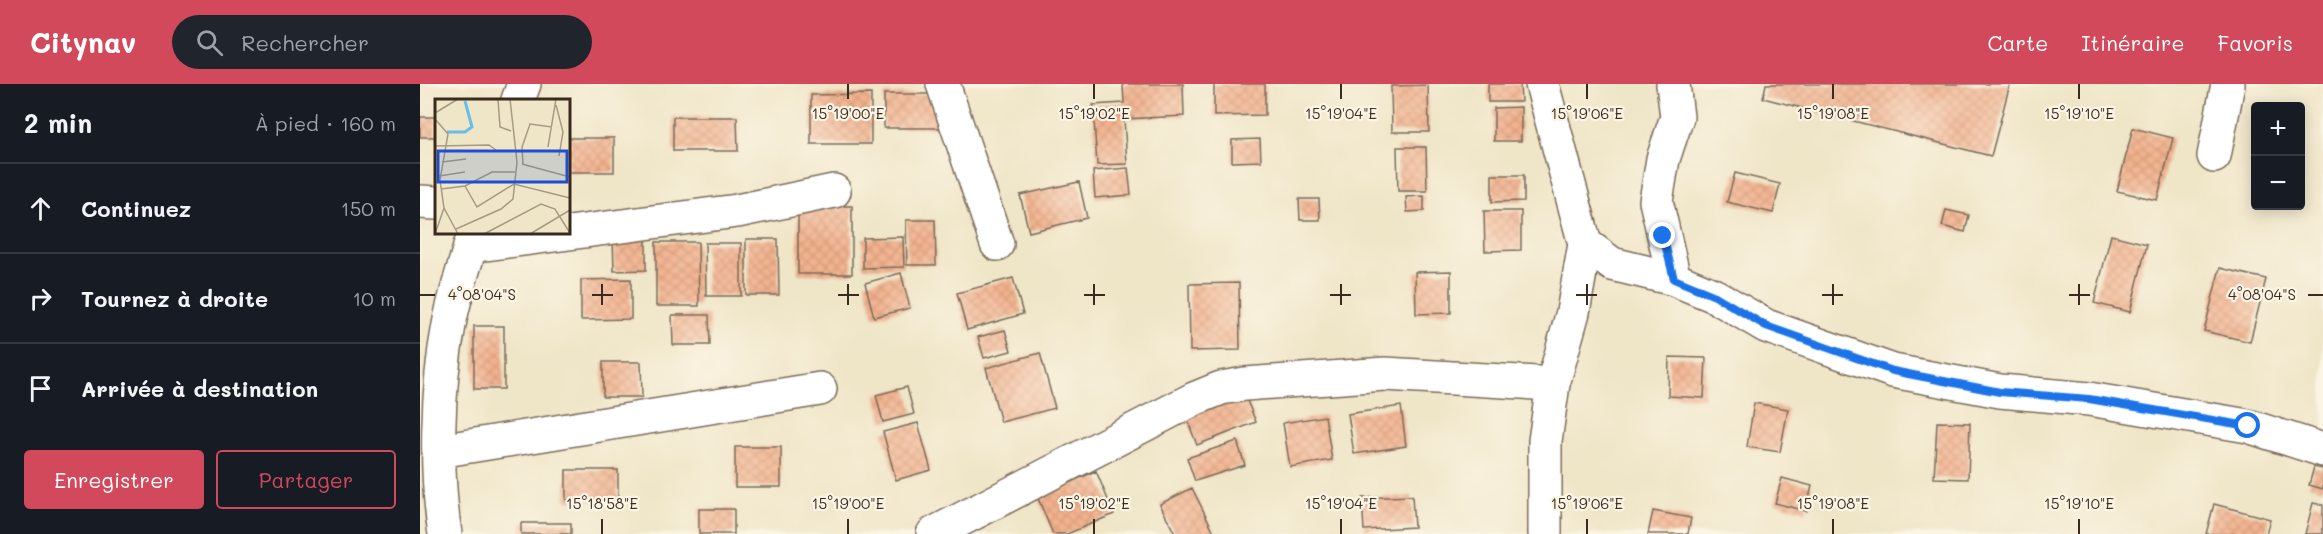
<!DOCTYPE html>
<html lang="fr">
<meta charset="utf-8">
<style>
:root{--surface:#171b24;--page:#20242c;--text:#f1f3f6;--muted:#9ea1a6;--line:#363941;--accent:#d1495b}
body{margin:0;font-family:Mali,sans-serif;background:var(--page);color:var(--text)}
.controls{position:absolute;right:18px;top:18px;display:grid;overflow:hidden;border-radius:6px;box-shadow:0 3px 15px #0003}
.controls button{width:54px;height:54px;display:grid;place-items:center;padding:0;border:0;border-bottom:2px solid var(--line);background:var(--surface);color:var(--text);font:30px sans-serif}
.stop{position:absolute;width:18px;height:18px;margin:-14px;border:4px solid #1a73e8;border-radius:50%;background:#fff}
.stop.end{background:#1a73e8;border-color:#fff;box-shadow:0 2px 6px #0008}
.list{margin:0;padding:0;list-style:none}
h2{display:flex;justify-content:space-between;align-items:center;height:78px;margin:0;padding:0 24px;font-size:26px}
h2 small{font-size:20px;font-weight:400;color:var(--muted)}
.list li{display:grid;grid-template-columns:39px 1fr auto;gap:18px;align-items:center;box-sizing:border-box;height:90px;padding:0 24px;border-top:2px solid var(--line)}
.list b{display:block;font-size:22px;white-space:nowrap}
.list em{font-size:20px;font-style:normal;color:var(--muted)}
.actions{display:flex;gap:12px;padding:18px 24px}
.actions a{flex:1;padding:14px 0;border:2px solid var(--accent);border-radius:6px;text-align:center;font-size:21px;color:var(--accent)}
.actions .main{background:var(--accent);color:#fff}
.icon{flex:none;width:33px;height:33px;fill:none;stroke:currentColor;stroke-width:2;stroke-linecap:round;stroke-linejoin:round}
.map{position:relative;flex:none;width:1903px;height:450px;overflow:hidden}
header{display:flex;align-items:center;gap:36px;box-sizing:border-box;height:84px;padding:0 30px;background:var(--accent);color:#fff}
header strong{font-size:28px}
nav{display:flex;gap:33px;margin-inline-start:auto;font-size:21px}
.search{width:420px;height:54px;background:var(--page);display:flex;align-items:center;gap:15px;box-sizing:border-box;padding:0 21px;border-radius:33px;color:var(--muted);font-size:22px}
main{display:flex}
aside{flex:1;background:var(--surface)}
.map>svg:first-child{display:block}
.building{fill:url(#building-cross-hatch)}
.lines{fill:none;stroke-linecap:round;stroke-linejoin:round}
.minor-casing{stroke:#7a6b59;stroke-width:36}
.minor{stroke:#fff;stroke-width:33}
.route{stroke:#1a73e8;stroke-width:8}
.ticks{fill:none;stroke:#3b2a1e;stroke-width:2}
.inset-river{fill:none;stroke:#69bee5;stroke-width:3}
.inset-road{fill:none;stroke:#a79a83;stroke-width:1.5}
.view{fill:#1d4ed8;fill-opacity:0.15;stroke:#1d4ed8;stroke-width:3}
.inset-edge{fill:none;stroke:#3b2a1e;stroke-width:3}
.ticks-label{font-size:15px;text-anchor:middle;fill:#3b2a1e;stroke:#fcf5e5;stroke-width:4.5;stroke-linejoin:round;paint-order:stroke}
</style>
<header>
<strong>Citynav</strong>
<div class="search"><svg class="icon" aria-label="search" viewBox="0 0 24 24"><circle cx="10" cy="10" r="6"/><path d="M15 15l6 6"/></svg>Rechercher</div>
<nav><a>Carte</a><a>Itinéraire</a><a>Favoris</a></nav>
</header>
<main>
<aside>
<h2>2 min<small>À pied · 160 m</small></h2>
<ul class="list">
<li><svg class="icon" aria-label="ahead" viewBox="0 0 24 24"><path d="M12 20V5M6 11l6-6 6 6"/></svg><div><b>Continuez</b></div><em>150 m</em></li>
<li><svg class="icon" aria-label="right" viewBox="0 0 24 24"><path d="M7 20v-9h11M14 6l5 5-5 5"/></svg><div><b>Tournez à droite</b></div><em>10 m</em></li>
<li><svg class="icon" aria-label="arrive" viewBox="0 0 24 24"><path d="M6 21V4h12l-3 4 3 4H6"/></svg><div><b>Arrivée à destination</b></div></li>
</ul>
<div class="actions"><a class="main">Enregistrer</a><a>Partager</a></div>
</aside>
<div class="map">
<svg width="1903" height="450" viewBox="0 0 1903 450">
<defs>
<pattern id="building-cross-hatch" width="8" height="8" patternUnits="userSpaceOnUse" patternTransform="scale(1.5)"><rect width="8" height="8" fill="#f3b38f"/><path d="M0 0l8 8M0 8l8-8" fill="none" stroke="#d19a7b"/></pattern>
</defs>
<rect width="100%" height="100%" fill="#fcf5e5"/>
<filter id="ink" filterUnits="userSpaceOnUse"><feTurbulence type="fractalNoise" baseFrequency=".0167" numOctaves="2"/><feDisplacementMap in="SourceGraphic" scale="12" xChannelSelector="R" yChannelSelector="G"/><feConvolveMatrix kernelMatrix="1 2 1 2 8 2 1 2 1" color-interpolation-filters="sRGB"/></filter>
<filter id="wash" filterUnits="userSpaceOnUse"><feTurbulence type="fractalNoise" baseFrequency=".008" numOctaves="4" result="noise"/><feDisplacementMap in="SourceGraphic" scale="24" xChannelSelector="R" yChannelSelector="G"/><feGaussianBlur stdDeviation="1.35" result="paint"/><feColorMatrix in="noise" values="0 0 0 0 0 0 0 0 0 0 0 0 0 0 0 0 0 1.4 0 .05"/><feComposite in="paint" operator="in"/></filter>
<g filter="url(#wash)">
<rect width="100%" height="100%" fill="#efe5c7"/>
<g id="blocks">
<path class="building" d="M703,0H763L764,32L704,35L707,80L677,81L673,21L704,19Z
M794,0H845V31L794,32Z
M1068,0H1100L1101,18H1068Z
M1346,0H1590L1571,72L1343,14Z
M1008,1L1009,48H972L971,2Z
M451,10V60H391V11Z
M464,10H524V44H464Z
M1101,23V57H1074V24Z
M0,33H16V53H0Z
M253,33H317L318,67H253Z
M1713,44L1753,54L1737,116L1697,107Z
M148,54H194V88H148Z
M840,55L841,77L812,78V56Z
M977,63H1006L1007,107H978Z
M708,84L711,111L675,114L673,87Z
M1315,89L1360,100L1353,129L1307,118Z
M1072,91H1104V117L1072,118Z
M659,98L667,134L609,148L600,111Z
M1004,112V127L987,128L986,113Z
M879,115H899L900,136H880Z
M378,122H432V190H378Z
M1526,126L1549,131L1545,148L1522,142Z
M1064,127H1101V166L1065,167Z
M486,136H515L516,181H487Z
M1691,151L1727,160L1710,228L1674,219Z
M193,153H226V186L194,187Z
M483,153L484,183L443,184V154Z
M326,155H358L359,211H326Z
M236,158H278L279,222H236Z
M285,159H321V212H286Z
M1800,184L1846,195L1830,258L1784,247Z
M1031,187V229L996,230L995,188Z
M481,189L490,224L454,233L445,199Z
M593,194L603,230L547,246L537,209Z
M211,195V235L161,236V196Z
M819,199L820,266L770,267L769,200Z
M252,231H289L290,261H253Z
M54,242H84V305H54Z
M585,246L591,267L564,274L558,253Z
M620,269L635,324L581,338L566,284Z
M1249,273L1286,274L1284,314L1248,312Z
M183,278H221L222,313H183Z
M487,303L494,330L463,338L456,311Z
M823,307L836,338L777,361L765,330Z
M1334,319L1368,325L1360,368L1327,363Z
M981,322L986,362L934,370L928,330Z
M905,332L912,376L870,383L863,339Z
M1517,338L1550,339L1548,395L1514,394Z
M498,339L511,386L476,396L463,348Z
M817,357L825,381L775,397L767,374Z
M315,363H361V403H315Z
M1894,383L1903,385V405L1889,401Z
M146,386H198V415L146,416Z
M676,387L694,430L647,450H633L617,412Z
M1362,394L1392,402L1386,427L1355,419Z
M772,404L795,450H755L740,420Z
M992,412L994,443L944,446L942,414Z
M1893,419L1903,421V450H1885Z
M1794,420L1850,435L1846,450H1786Z
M279,425H314V450H279Z
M1233,427L1271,434L1268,450H1228Z
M101,439H151V450H101Z"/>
</g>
</g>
<g filter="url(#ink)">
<use href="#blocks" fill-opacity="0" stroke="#7a6b59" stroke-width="1.5"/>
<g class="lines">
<g class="minor-casing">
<path id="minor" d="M523,0L577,160
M1122,0L1165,160L1153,228L1133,300L1125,357V450
M1253,0L1257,33L1243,75L1236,117L1254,195
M98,16L104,0
M1794,72L1808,0
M0,118L16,119
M1165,160L1192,180L1254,195L1295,212L1346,242L1473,287L1580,307L1669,315L1828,342L1903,366
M50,162L317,127L414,107
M19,367L400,305
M25,450C15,388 17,303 29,241C35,209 45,179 55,148
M513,450L774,315L801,304L825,300L965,290L1133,300"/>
</g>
<use href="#minor" class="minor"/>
</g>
</g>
<g class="lines" filter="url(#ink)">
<path class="route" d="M1243,152L1254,195L1295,212L1346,242L1473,287L1580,308L1669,315L1828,342"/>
</g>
<path class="ticks" d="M428,0V15M674,0V15M921,0V15M1167,0V15M1413,0V15M1659,0V15M182,200V221M428,200V221M674,200V221M921,200V221M1167,200V221M1413,200V221M1659,200V221M0,211H15M172,211H193M418,211H439M664,211H685M910,211H931M1156,211H1177M1402,211H1423M1649,211H1670M1888,211H1903M182,435V450M428,435V450M674,435V450M921,435V450M1167,435V450M1413,435V450M1659,435V450"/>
<g transform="translate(15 15)">
<rect width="135" height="135" fill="#efe5c7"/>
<path class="inset-river" d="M12,33H30L37,28L30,2"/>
<path class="inset-road" d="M63,0L65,28L76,32M121,6L128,33L124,57M0,14L23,0M0,20L13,35L5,81L9,109L23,135M0,47L54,46L61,51M113,48L121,0M7,63L31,60M87,65L135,78M88,65L87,48L95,25L117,28M4,77L30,73M30,87L42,108L79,85L135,99M6,90L30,87L57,73H80M21,130L66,110L78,100L82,63L75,0M0,135L9,109M49,135L106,105L120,110L135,134M95,135L135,111"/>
<path class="view" d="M3,52H132V83H3Z"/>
<rect width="135" height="135" class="inset-edge"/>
</g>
<g class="ticks-label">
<text x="428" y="35">15°19'00"E</text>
<text x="674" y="35">15°19'02"E</text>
<text x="921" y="35">15°19'04"E</text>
<text x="1167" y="35">15°19'06"E</text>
<text x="1413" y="35">15°19'08"E</text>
<text x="1659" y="35">15°19'10"E</text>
<text x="62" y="216">4°08'04"S</text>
<text x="1842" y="216">4°08'04"S</text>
<text x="182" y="425">15°18'58"E</text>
<text x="428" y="425">15°19'00"E</text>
<text x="674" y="425">15°19'02"E</text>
<text x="921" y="425">15°19'04"E</text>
<text x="1167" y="425">15°19'06"E</text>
<text x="1413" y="425">15°19'08"E</text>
<text x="1659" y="425">15°19'10"E</text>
</g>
</svg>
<div class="controls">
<button>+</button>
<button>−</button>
</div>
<div class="stop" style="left:1828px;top:342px"></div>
<div class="stop end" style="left:1243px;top:152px"></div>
</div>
</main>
